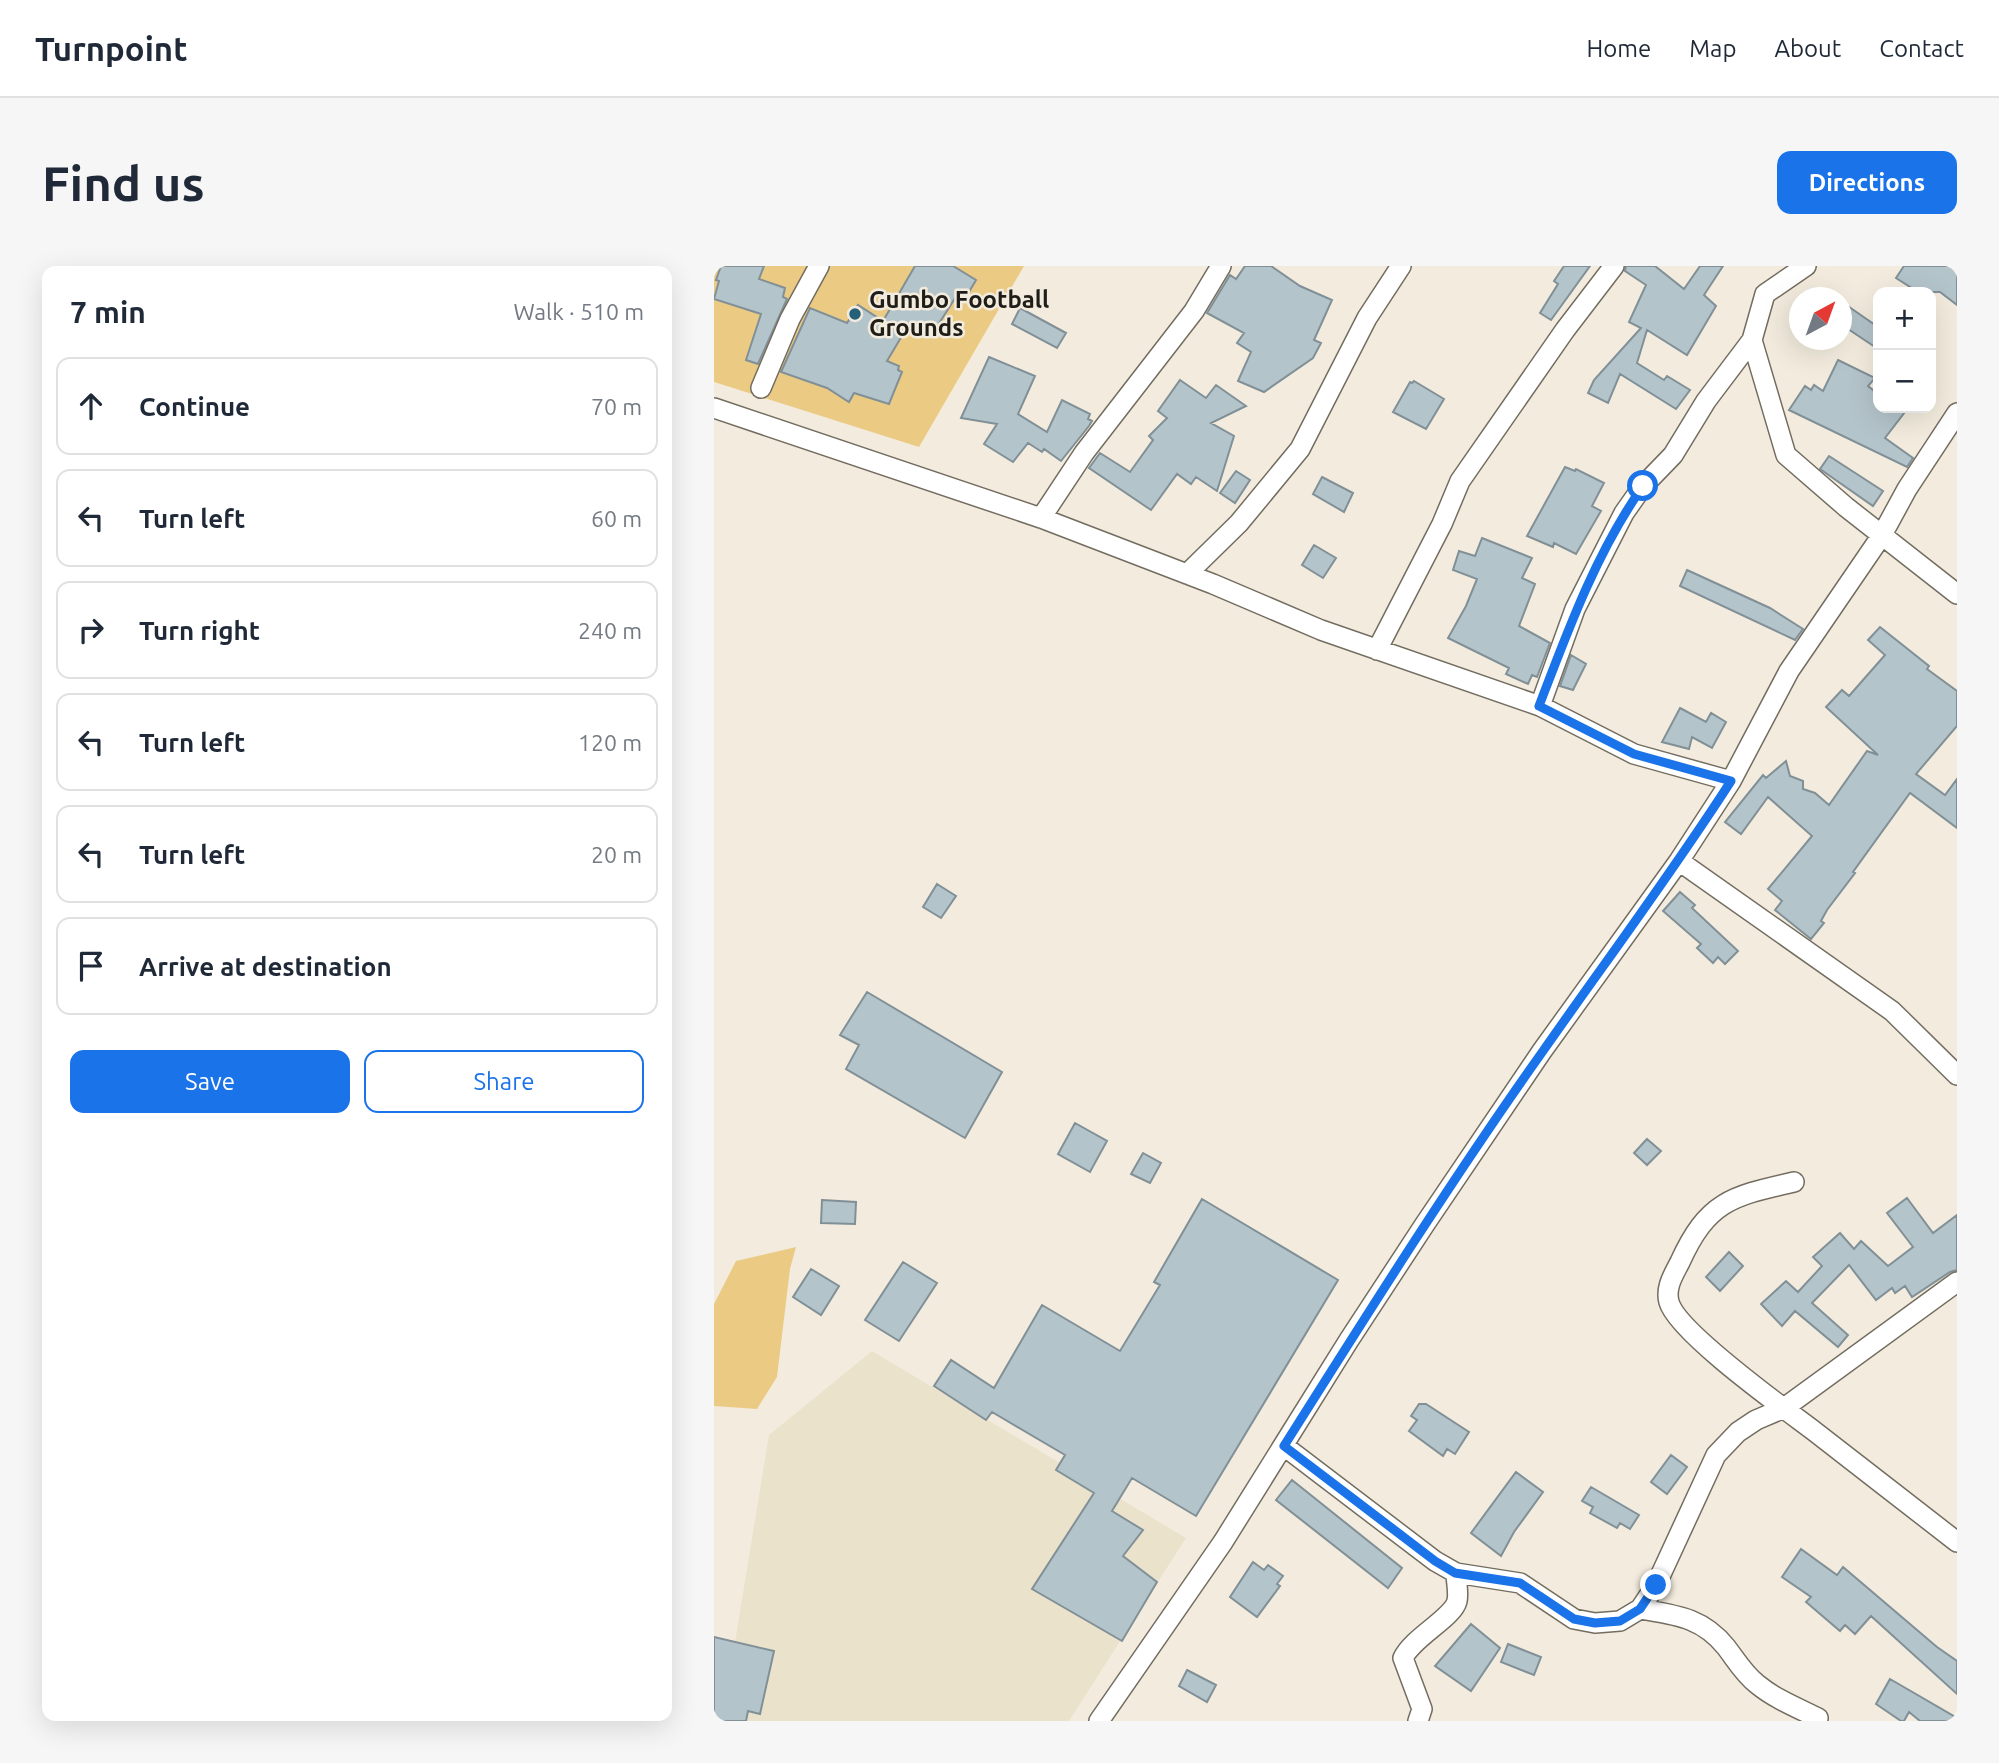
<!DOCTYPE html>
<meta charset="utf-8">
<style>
:root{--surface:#fff;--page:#f6f6f7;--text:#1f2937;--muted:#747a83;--line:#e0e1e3;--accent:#1a73e8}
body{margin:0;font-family:Ubuntu,sans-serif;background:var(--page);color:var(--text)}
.controls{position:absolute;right:21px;top:21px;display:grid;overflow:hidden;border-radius:14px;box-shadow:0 7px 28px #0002}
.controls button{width:63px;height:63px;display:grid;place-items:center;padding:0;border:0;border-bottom:2px solid var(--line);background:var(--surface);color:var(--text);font:35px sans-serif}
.compass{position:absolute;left:1075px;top:21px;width:63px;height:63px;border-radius:50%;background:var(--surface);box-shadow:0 7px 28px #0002;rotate:41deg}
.stop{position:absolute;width:21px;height:21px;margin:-16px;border:5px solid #1a73e8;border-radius:50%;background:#fff}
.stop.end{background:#1a73e8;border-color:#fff;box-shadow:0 2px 7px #0008}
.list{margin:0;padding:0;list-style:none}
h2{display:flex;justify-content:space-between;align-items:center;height:91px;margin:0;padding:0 28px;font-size:30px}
h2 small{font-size:23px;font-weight:400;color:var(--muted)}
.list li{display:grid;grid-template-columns:46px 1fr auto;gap:21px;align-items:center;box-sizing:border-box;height:98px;margin:0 14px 14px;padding:0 14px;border:2px solid var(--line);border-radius:14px}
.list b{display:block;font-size:26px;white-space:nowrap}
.list em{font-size:23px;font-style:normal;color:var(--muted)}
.actions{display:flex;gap:14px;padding:21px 28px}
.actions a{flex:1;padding:16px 0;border:2px solid var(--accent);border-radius:14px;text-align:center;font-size:24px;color:var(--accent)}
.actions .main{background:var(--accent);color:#fff}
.icon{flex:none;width:38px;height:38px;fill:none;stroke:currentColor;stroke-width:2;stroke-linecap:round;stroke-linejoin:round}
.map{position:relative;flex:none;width:1243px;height:1455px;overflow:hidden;border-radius:14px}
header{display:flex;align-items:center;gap:42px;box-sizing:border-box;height:98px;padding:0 35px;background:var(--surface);border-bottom:2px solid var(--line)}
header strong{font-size:33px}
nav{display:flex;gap:38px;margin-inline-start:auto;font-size:24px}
.intro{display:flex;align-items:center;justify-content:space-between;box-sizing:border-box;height:168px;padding:0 42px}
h1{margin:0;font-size:49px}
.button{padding:18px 32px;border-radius:14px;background:var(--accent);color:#fff;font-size:24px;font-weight:700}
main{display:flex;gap:42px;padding:0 42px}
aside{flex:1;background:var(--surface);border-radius:14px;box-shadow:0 7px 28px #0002}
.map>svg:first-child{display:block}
.built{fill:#ebe2cc}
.green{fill:#ebcb84}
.building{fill:#b4c4cb;stroke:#819097;stroke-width:2}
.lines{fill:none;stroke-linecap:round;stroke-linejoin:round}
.minor-casing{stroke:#736d60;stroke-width:22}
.minor{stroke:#fff;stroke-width:19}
.route{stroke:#1a73e8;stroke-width:9}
.poi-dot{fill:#246178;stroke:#f3ecde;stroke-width:2.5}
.labels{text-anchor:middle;stroke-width:5;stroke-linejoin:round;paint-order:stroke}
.poi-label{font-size:24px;font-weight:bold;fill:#1f1d18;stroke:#f3ecde;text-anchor:start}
</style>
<header>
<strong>Turnpoint</strong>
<nav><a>Home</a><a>Map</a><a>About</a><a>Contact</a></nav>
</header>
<div class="intro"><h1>Find us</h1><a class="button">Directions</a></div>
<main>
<aside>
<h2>7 min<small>Walk · 510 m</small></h2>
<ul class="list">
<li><svg class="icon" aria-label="ahead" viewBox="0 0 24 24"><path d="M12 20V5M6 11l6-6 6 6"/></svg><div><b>Continue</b></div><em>70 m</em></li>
<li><svg class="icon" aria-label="left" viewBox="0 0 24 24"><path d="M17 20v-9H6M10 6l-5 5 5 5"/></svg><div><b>Turn left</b></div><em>60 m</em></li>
<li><svg class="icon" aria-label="right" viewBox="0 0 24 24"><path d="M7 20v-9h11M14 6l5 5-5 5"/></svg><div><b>Turn right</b></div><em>240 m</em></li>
<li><svg class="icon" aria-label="left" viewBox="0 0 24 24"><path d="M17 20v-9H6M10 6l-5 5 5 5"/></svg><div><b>Turn left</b></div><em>120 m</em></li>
<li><svg class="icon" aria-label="left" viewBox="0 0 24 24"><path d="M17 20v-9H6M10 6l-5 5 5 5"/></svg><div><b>Turn left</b></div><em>20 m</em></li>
<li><svg class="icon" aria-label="arrive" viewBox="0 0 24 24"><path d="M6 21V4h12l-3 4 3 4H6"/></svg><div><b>Arrive at destination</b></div></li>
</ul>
<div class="actions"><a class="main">Save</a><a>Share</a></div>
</aside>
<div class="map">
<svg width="1243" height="1455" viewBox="0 0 1243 1455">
<rect width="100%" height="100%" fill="#f3ecde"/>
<path class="built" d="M158,1085L472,1272L355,1455H8L55,1169Z"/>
<path class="green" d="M0,0H310L205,181L0,116Z
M82,981L76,1003L63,1111L43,1143L0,1140V1038L22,995Z"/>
<path class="building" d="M7,0H50L45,13L71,22L69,31L73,33L44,98L32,94L47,48L0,33L5,15L2,14Z
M201,0H239L262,14L252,31L245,26L217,70L195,58L173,95L185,100L184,104L188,106L175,138L140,127L135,136L113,122L67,106L96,42L133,57L144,39L169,55Z
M531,0H557L586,20L618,34L600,74L607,77L599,92L550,126L524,115L537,86L523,77L530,67L493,47L516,9L522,13Z
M850,0H876L837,54L826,47L844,18L840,15Z
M912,0H941L970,23L986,0H1009L990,29L1002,40L973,89L933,64L923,97L950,114L953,110L976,124L962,143L906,108L894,137L874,127L880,114L927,62L915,56L932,19L911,5Z
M1190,0H1243V39L1226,26H1204L1182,12Z
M1128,36L1164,61V83L1128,59Z
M306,42L352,67L343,82L298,58Z
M275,91L321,110L304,148L333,166L348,134L376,148L374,153L378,155L375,160L347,195L330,183L328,186L314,177L299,196L270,178L283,158L247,152Z
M1124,94L1161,112L1154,120L1164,128V142H1194L1171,172L1199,192L1193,201L1075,144L1091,120L1097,124L1100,119L1109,125Z
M466,114L492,132L502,119L532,140L497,157L520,170L503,225L482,211L477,218L463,208L437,244L375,202L386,187L416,206L439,174L435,170L453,152L444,145Z
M700,115L730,133L712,163L679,146L696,116L698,117Z
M1115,190L1169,225L1159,240L1106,203Z
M851,201L861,205L862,203L890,217L878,240L887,245L862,288L840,277L839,281L813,270Z
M522,205L536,214L521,237L506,227Z
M608,211L639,227L630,246L599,228Z
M768,272L818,292L808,312L821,318L805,360L836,377L823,411L818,409L814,418L792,408L795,402L734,372L752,340L763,313L739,304L745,285L761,290Z
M600,279L622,292L609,312L588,299Z
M973,304L1056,342L1089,363L1081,374L966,320Z
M1166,361L1215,400L1213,403L1243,425V460L1202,508L1231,529L1243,513V562L1196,527L1139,606L1141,607L1113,644L1107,655L1110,657L1097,673L1061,644L1068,635L1054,623L1098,570L1054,531L1027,568L1011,556L1049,509L1052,512L1072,495L1076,510L1089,515V523L1101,527L1115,539L1153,485L1164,489L1112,441L1128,424L1135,430L1171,389L1154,374Z
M857,389L872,398L859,424L846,420Z
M966,442L992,456L997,447L1012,456L998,482L978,471L975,483L948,476Z
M223,618L242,630L227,652L209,641Z
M966,626L981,639L978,642L1024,685L1011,698L1004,691L999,697L983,682L987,678L949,645Z
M153,726L288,806L251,872L132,803L145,779L126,769Z
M361,857L393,875L376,906L344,888Z
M933,873L947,885L933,899L920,887Z
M429,887L447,897L436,917L417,908Z
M1193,932L1219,967L1243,949V1004L1236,1006L1198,1031L1191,1020L1181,1027L1178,1022L1162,1034L1135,999L1098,1037L1134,1069L1124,1081L1081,1045L1068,1060L1047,1038L1072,1015L1084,1026L1108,1000L1099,991L1126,967L1140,983L1147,975L1174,1000L1199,981L1173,947Z
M488,933L624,1014L482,1250L418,1212L398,1245L429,1264L409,1290L443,1316L408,1375L318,1323L380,1227L342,1204L351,1189L278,1146L272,1154L220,1120L237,1094L280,1122L328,1039L406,1085L446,1019L440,1016Z
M108,934L142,936L141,958L107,957Z
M1015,986L1029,1000L1006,1025L992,1011Z
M189,996L223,1017L185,1075L151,1054Z
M97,1003L125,1020L107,1049L79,1031Z
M705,1138H712L755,1166L741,1188L733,1183L729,1190L695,1165L703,1154L697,1150Z
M957,1189L973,1201L953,1228L937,1216Z
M802,1206L829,1226L800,1266L787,1290L757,1267Z
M578,1214L688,1302L674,1322L562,1234Z
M877,1221L925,1249L916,1263L906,1257L903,1262L876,1247L879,1241L868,1235Z
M1087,1283L1123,1309L1129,1301L1223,1381L1243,1395V1428L1157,1350L1141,1368L1131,1359L1126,1365L1092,1336L1097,1331L1068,1311Z
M539,1296L550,1304L554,1299L569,1310L563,1318L566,1320L543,1351L516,1331Z
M757,1358L786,1382L757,1425L721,1400Z
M0,1371L60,1385L46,1448L34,1445L32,1455H0Z
M794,1378L827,1391L820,1409L787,1396Z
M473,1404L502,1419L493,1436L465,1420Z
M1176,1413L1243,1452V1455H1206L1195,1446L1190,1455H1187L1162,1438Z"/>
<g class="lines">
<g class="minor-casing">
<path id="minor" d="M1038,74L1072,189L1132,241L1243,328
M47,122L76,53L105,0
M0,142L327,252L499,318L607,364L826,440L920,488L1017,515
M327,252L370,187L480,45L507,0
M473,308L525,257L586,183L653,52L687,0
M663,384L728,258L746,215L851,64L900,0
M826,440L861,343L910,247L929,220L959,189L992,135L1038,74L1051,28L1092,0
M965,595L1178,745L1243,809
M1080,916C1019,930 994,934 966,996C960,1008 951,1021 955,1036C963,1066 1071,1143 1100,1165C1148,1202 1195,1239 1243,1276
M570,1180L721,1295L742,1307L806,1317L860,1353L881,1357L906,1355L926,1343L942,1319L1002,1189L1024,1166L1042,1154L1070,1142L1243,1016
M926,1343C961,1349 988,1351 1012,1381C1022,1394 1030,1408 1043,1418C1061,1433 1084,1442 1104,1452
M385,1455L509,1276L635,1074L711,958L828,785L965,595L1017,515L1075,405L1168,269L1193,223L1243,147
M704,1455L708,1443L689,1392C699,1371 739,1352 743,1335C745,1327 742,1315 742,1307"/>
</g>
<use href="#minor" class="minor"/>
</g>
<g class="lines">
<path class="route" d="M929,220C882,287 854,364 825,440L920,488L1017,515C958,607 892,695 829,785C738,913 654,1047 570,1180L721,1295L741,1307L806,1317L860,1353L881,1357L906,1355L926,1343L942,1319"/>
</g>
<circle class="poi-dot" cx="141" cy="48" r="7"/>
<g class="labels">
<g class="poi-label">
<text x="155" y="42">Gumbo Football<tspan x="155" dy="28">Grounds</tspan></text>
</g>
</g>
</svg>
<div class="controls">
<button>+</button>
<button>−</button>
</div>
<svg class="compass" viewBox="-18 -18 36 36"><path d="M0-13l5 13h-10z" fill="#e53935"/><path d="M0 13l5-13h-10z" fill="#747a83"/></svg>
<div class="stop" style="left:929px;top:220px"></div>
<div class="stop end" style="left:942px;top:1319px"></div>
</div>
</main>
